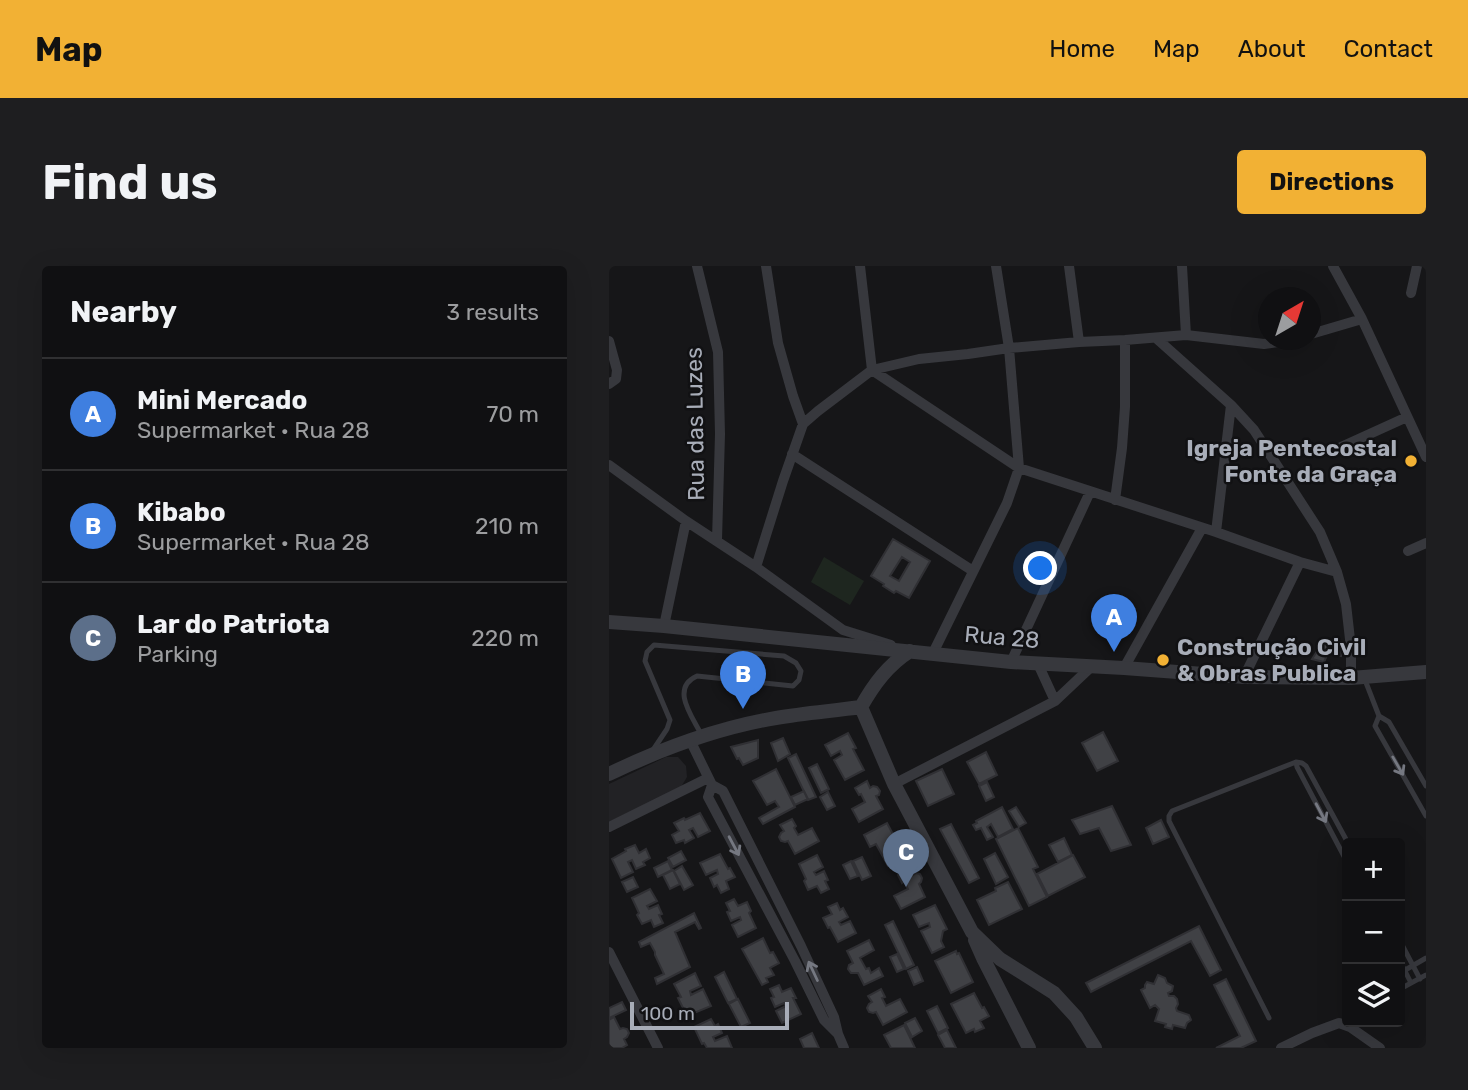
<!DOCTYPE html>
<meta charset="utf-8">
<style>
:root{--surface:#101012;--page:#1e1e20;--text:#f1f3f6;--muted:#9c9d9f;--line:#303032;--accent:#f2b134}
body{margin:0;font-family:Rubik,sans-serif;background:var(--page);color:var(--text)}
.controls{position:absolute;right:21px;bottom:21px;display:grid;overflow:hidden;border-radius:7px;box-shadow:0 7px 28px #0002}
.controls button{width:63px;height:63px;display:grid;place-items:center;padding:0;border:0;border-bottom:2px solid var(--line);background:var(--surface);color:var(--text);font:35px sans-serif}
.compass{position:absolute;left:649px;top:21px;width:63px;height:63px;border-radius:50%;background:var(--surface);box-shadow:0 7px 28px #0002;rotate:39deg}
.scale{position:absolute;left:21px;bottom:18px;width:159px;box-sizing:border-box;padding-left:7px;border:4px solid #a8adb8;border-top:0;font-size:19px;line-height:24px;white-space:nowrap;color:#a8adb8;-webkit-text-stroke:5px #111113;paint-order:stroke}
.you{position:absolute;left:432px;top:303px;width:24px;height:24px;margin:-18px;border:5px solid #fff;border-radius:50%;background:#1a73e8;box-shadow:0 0 0 10px #1a73e833}
.badge{display:grid;place-items:center;width:46px;height:46px;border-radius:50%;background:var(--accent);color:#fff;font-size:23px;font-weight:700}
.pin{position:absolute;translate:-50% -58px;filter:drop-shadow(0 2px 4px #0008)}
.pin::after{content:'';position:absolute;top:37px;width:24px;height:21px;background:inherit;clip-path:polygon(0 0,100% 0,50% 100%)}
.list{margin:0;padding:0;list-style:none}
h2{display:flex;justify-content:space-between;align-items:center;height:91px;margin:0;padding:0 28px;font-size:30px}
h2 small{font-size:23px;font-weight:400;color:var(--muted)}
.list li{display:grid;grid-template-columns:46px 1fr auto;gap:21px;align-items:center;box-sizing:border-box;height:112px;padding:0 28px;border-top:2px solid var(--line)}
.list b{display:block;font-size:26px;white-space:nowrap}
.list p{margin:0;font-size:23px;white-space:nowrap;color:var(--muted)}
.list em{font-size:23px;font-style:normal;color:var(--muted)}
.icon{flex:none;width:38px;height:38px;fill:none;stroke:currentColor;stroke-width:2;stroke-linecap:round;stroke-linejoin:round}
.map{position:relative;flex:none;width:817px;height:782px;overflow:hidden;border-radius:7px}
header{display:flex;align-items:center;gap:42px;box-sizing:border-box;height:98px;padding:0 35px;background:var(--accent);color:#111}
header strong{font-size:33px}
nav{display:flex;gap:38px;margin-inline-start:auto;font-size:24px}
.intro{display:flex;align-items:center;justify-content:space-between;box-sizing:border-box;height:168px;padding:0 42px}
h1{margin:0;font-size:49px}
.button{padding:18px 32px;border-radius:7px;background:var(--accent);color:#111;font-size:24px;font-weight:700}
main{display:flex;gap:42px;padding:0 42px}
aside{flex:1;background:var(--surface);border-radius:7px;box-shadow:0 7px 28px #0002}
.map>svg:first-child{display:block}
.built{fill:#222225}
.green{fill:#1e261f}
.building{fill:#404145;stroke:#303034;stroke-width:2;fill-rule:evenodd}
.lines{fill:none;stroke-linecap:round;stroke-linejoin:round}
.service{stroke:#37383d;stroke-width:5}
.minor{stroke:#37383d;stroke-width:10}
.tertiary{stroke:#37383d;stroke-width:14}
.oneway{stroke:#757881}
.poi-dot{fill:#f2b134;stroke:#111113;stroke-width:2.5}
.labels{text-anchor:middle;stroke-width:5;stroke-linejoin:round;paint-order:stroke}
.street-label{font-size:23px;fill:#a8adb8;stroke:#111113}
.poi-label{font-size:23px;font-weight:bold;fill:#a8adb8;stroke:#111113;text-anchor:end}
</style>
<header>
<strong>Map</strong>
<nav><a>Home</a><a>Map</a><a>About</a><a>Contact</a></nav>
</header>
<div class="intro"><h1>Find us</h1><a class="button">Directions</a></div>
<main>
<aside>
<h2>Nearby<small>3 results</small></h2>
<ul class="list">
<li><span class="badge" style="background:#3f7fe0">A</span><div><b>Mini Mercado</b><p>Supermarket · Rua 28</p></div><em>70 m</em></li>
<li><span class="badge" style="background:#3f7fe0">B</span><div><b>Kibabo</b><p>Supermarket · Rua 28</p></div><em>210 m</em></li>
<li><span class="badge" style="background:#5c6f8a">C</span><div><b>Lar do Patriota</b><p>Parking</p></div><em>220 m</em></li>
</ul>
</aside>
<div class="map">
<svg width="817" height="782" viewBox="0 0 817 782">
<rect width="100%" height="100%" fill="#161618"/>
<path class="built" d="M57,491H69L77,500L78,511L72,521L0,556V518Z"/>
<path class="green" d="M215,291L255,315L241,339L202,316Z"/>
<path class="building" d="M284,273L321,295L300,332L287,325L285,327L274,320L275,318L262,310ZM293,291L301,296L290,315L281,310Z
M714,376L734,377L732,390L719,387L715,396L703,393Z
M494,466L509,495L488,505L473,477Z
M239,467L247,482L244,483L255,504L236,514L225,494L233,489L231,485L222,490L216,479Z
M174,472L181,488L169,495L162,477Z
M149,474V492L134,499L130,492L128,493L122,481Z
M377,486L388,509L370,518L358,496Z
M187,488L207,531L199,534L179,492Z
M208,498L220,523L212,527L200,502Z
M167,503L186,541L154,558L150,552L170,541L166,535L158,539L144,515Z
M333,503L345,528L319,540L307,515Z
M258,515L261,522L264,520L268,521L271,525L270,529L267,530L274,543L250,556L243,543L256,536L252,528L250,529L246,522Z
M378,516L385,531L377,535L370,520Z
M195,525L199,533L186,539L182,531Z
M219,526L226,540L218,544L211,531Z
M503,540L522,579L502,585L490,562L471,568L463,554Z
M393,541L404,563L389,571L382,558L378,561L384,571L378,574L372,562L367,564L364,559L368,557L367,555Z
M407,541L417,557L410,561L400,545Z
M91,547L101,565L89,571L84,562L80,564L85,572L76,577L75,574L67,577L63,569L70,565L65,557L75,552L76,554Z
M183,553L187,560L185,562L189,569L203,562L210,575L186,588L179,575L176,576L172,575L170,571L172,567L175,565L171,559Z
M552,554L560,571L544,578L537,562Z
M278,557L285,570L288,568L292,570L294,574L292,578L289,579L296,592L279,600L267,578L261,581L255,569Z
M342,558L370,612L360,617L331,563Z
M409,562L429,601L424,603L438,631L420,640L387,573Z
M455,572L463,589L449,596L440,579Z
M26,579L30,587L37,583L41,592L34,596L36,599L27,603L23,594L19,596L24,606L12,612L3,593L17,585L16,583Z
M72,585L77,594L64,601L59,592Z
M386,587L399,611L387,618L375,593Z
M111,588L119,603L121,602L126,611L117,615L120,623L112,627L108,619L105,621L101,612L109,608L108,604L97,609L91,597Z
M208,589L214,601L205,606L207,609L215,605L219,614L216,615L220,623L212,627L208,620L199,624L195,615L197,613L190,598Z
M464,589L476,611L439,630L428,608Z
M253,591L262,610L253,614L244,595Z
M59,595L63,604L49,611L45,602Z
M242,595L249,610L241,613L234,599Z
M73,600L84,619L75,624L65,605Z
M301,603L304,609L307,607L311,608L313,612L312,616L310,618L316,631L292,643L285,630L299,623L295,615L293,617L289,609Z
M64,604L71,618L61,623L54,609Z
M24,611L29,621L18,626L13,616Z
M399,616L413,643L380,659L368,634L387,625L386,622Z
M41,623L48,635L38,640L40,643L49,639L53,648L50,649L54,657L45,661L42,654L33,658L28,649L30,647L23,632Z
M125,633L129,640L138,636L142,645L140,647L147,662L129,671L123,659L132,654L131,651L122,655L118,646L121,645L117,637Z
M228,637L231,644L234,642L239,651L230,656L232,659L241,655L247,667L229,676L221,661L219,662L214,652L223,648L219,641Z
M326,639L338,663L334,665L332,675L335,681L323,687L312,665L321,661L320,657L310,661L304,649Z
M85,647L92,662L90,663L86,656L66,666L81,701L48,718L46,712L55,708L46,689V686L41,677L32,681L30,676Z
M284,655L305,699L297,703L276,659Z
M590,660L612,704L601,710L582,675L482,726L477,717Z
M154,672L161,687L164,686L170,697L161,702L165,709L157,712L159,716L153,719L133,683Z
M260,674L265,684L251,692L257,703L260,702L262,707L270,702L274,710L255,719L249,707H242L239,703L240,699L244,697L238,685Z
M347,685L348,688L350,687L364,716L342,727L326,695Z
M288,688L295,703L288,706L281,691Z
M308,701L314,715L305,719L299,705Z
M115,706L128,733L119,737L106,711Z
M86,707L92,720L81,725L82,729L94,723L102,740L78,750L69,732L72,731L65,718Z
M549,709L556,712L558,717L564,720L563,725L559,727L560,730H565L568,733L569,738L567,742L568,745L580,749L582,754L578,757L576,762L564,759L563,763L556,761L557,758L546,755L550,743L546,739L541,742L532,724L536,722V719L538,716L545,718Z
M617,713L647,775L632,782H607L631,770L605,719Z
M170,719L173,726L182,722L187,732H184L192,748L173,757L167,745L177,740L175,737L166,741L162,732L165,731L161,723Z
M272,723L276,731L273,732L277,740L291,733L298,746L274,759L267,746L264,747L260,746L258,742L260,738L263,736L259,730Z
M365,727L373,742L375,741L380,750L371,755L375,762L366,766L365,763L357,767L342,738Z
M129,733L141,757L132,761L120,738Z
M13,736L17,744L0,752V742Z
M328,740L339,762L329,767L318,745Z
M5,751L11,763L14,762L18,763L20,767L18,771L15,773L18,779L13,782H0V754Z
M306,752L313,765L303,771L296,757Z
M102,753L106,760L109,758L113,767L104,771L106,775L118,770L123,782H98L95,777L93,778L85,761Z
M295,759L306,782H282L275,769Z
M338,764L347,782H336L329,769Z
M203,767L210,782H195L191,773Z"/>
<g class="lines">
<path class="service" d="M756,414L770,450L766,460L817,550
M770,450L780,456L817,520
M44,484L58,463L61,454L36,395L38,386L45,379L175,390L187,397L192,405L190,414L184,420L88,410C61,422 83,450 92,468
M687,496L688,501L738,596
M791,675L811,713
M791,695L802,717
M791,707L817,692
M791,723L817,709
M660,752L560,555V550L563,545L687,496L693,497L697,500L739,577"/>
<path class="minor" d="M88,0L109,86L111,168L108,274
M157,0L169,77L184,130L194,158
M251,0L263,104L410,202L607,266L691,296L728,306
M460,0L470,76
M573,0L577,69
M724,0L753,53L817,191
M802,27L808,0
M702,68L753,53
M547,72L622,139L645,164L711,266L728,306L737,338L742,382V412
M0,75L8,104L7,113L0,118
M732,181L798,151
M183,188L364,305
M0,199L77,255L147,301L234,364L282,379
M506,234L513,182L516,141V74
M607,266L622,139
M799,285L817,277
M147,301L174,215L194,158L209,145L263,104L310,93L359,88L400,82L470,76L516,74L577,69L655,78L683,74
M55,360L77,255
M324,387L398,237L410,202L400,82L387,0
M402,396L481,226
M429,398L446,435
M515,402L593,262
M635,411L691,296
M81,474L103,519L114,525L192,680L225,751L229,768L235,782
M285,518L446,435L482,401
M103,519L99,531L186,695L215,754L229,768
M0,561L99,512
M0,686L49,782
M672,782L703,767L730,757L741,761L771,782"/>
<path class="tertiary" d="M0,356L55,360L402,396L515,402L635,411L742,412L817,406
M252,441L285,518L363,666L391,693L445,727L467,751L486,782
M252,441C265,418 279,399 301,385
M0,508C54,482 108,462 167,452C195,447 224,445 252,441
M366,674L374,692L420,782"/>
</g>
<defs><path id="oneway-shaft" d="M-6 0H5M1.5-3L5.5 0L1.5 3" fill="none" stroke-width="1.6" stroke-linecap="round" stroke-linejoin="round" transform="scale(1.75)"/></defs>
<g class="oneway">
<use href="#oneway-shaft" transform="translate(789 500) rotate(60)"/>
<use href="#oneway-shaft" transform="translate(712 547) rotate(62)"/>
<use href="#oneway-shaft" transform="translate(125 580) rotate(62)"/>
<use href="#oneway-shaft" transform="translate(204 705) rotate(-115)"/>
</g>
<g class="poi-dot">
<circle cx="802" cy="195" r="7"/>
<circle cx="554" cy="394" r="7"/>
</g>
<g class="labels">
<g class="street-label">
<text transform="translate(86 158) rotate(-91)" y="8">Rua das Luzes</text>
<text transform="translate(393 371) rotate(5)" y="8">Rua 28</text>
</g>
<g class="poi-label">
<text x="788" y="190">Igreja Pentecostal<tspan x="788" dy="26">Fonte da Graça</tspan></text>
<text x="568" y="389" text-anchor="start">Construção Civil<tspan x="568" dy="26">&amp; Obras Publica</tspan></text>
</g>
</g>
</svg>
<div class="controls">
<button>+</button>
<button>−</button>
<button><svg class="icon" aria-label="layers" viewBox="0 0 24 24"><path d="M12 4l9 5-9 5-9-5zM3 14l9 5 9-5"/></svg></button>
</div>
<svg class="compass" viewBox="-18 -18 36 36"><path d="M0-13l5 13h-10z" fill="#e53935"/><path d="M0 13l5-13h-10z" fill="#9c9d9f"/></svg>
<div class="scale">100 m</div>
<div class="you"></div>
<div class="pin badge" style="left:505px;top:386px;background:#3f7fe0">A</div>
<div class="pin badge" style="left:134px;top:443px;background:#3f7fe0">B</div>
<div class="pin badge" style="left:297px;top:621px;background:#5c6f8a">C</div>
</div>
</main>
